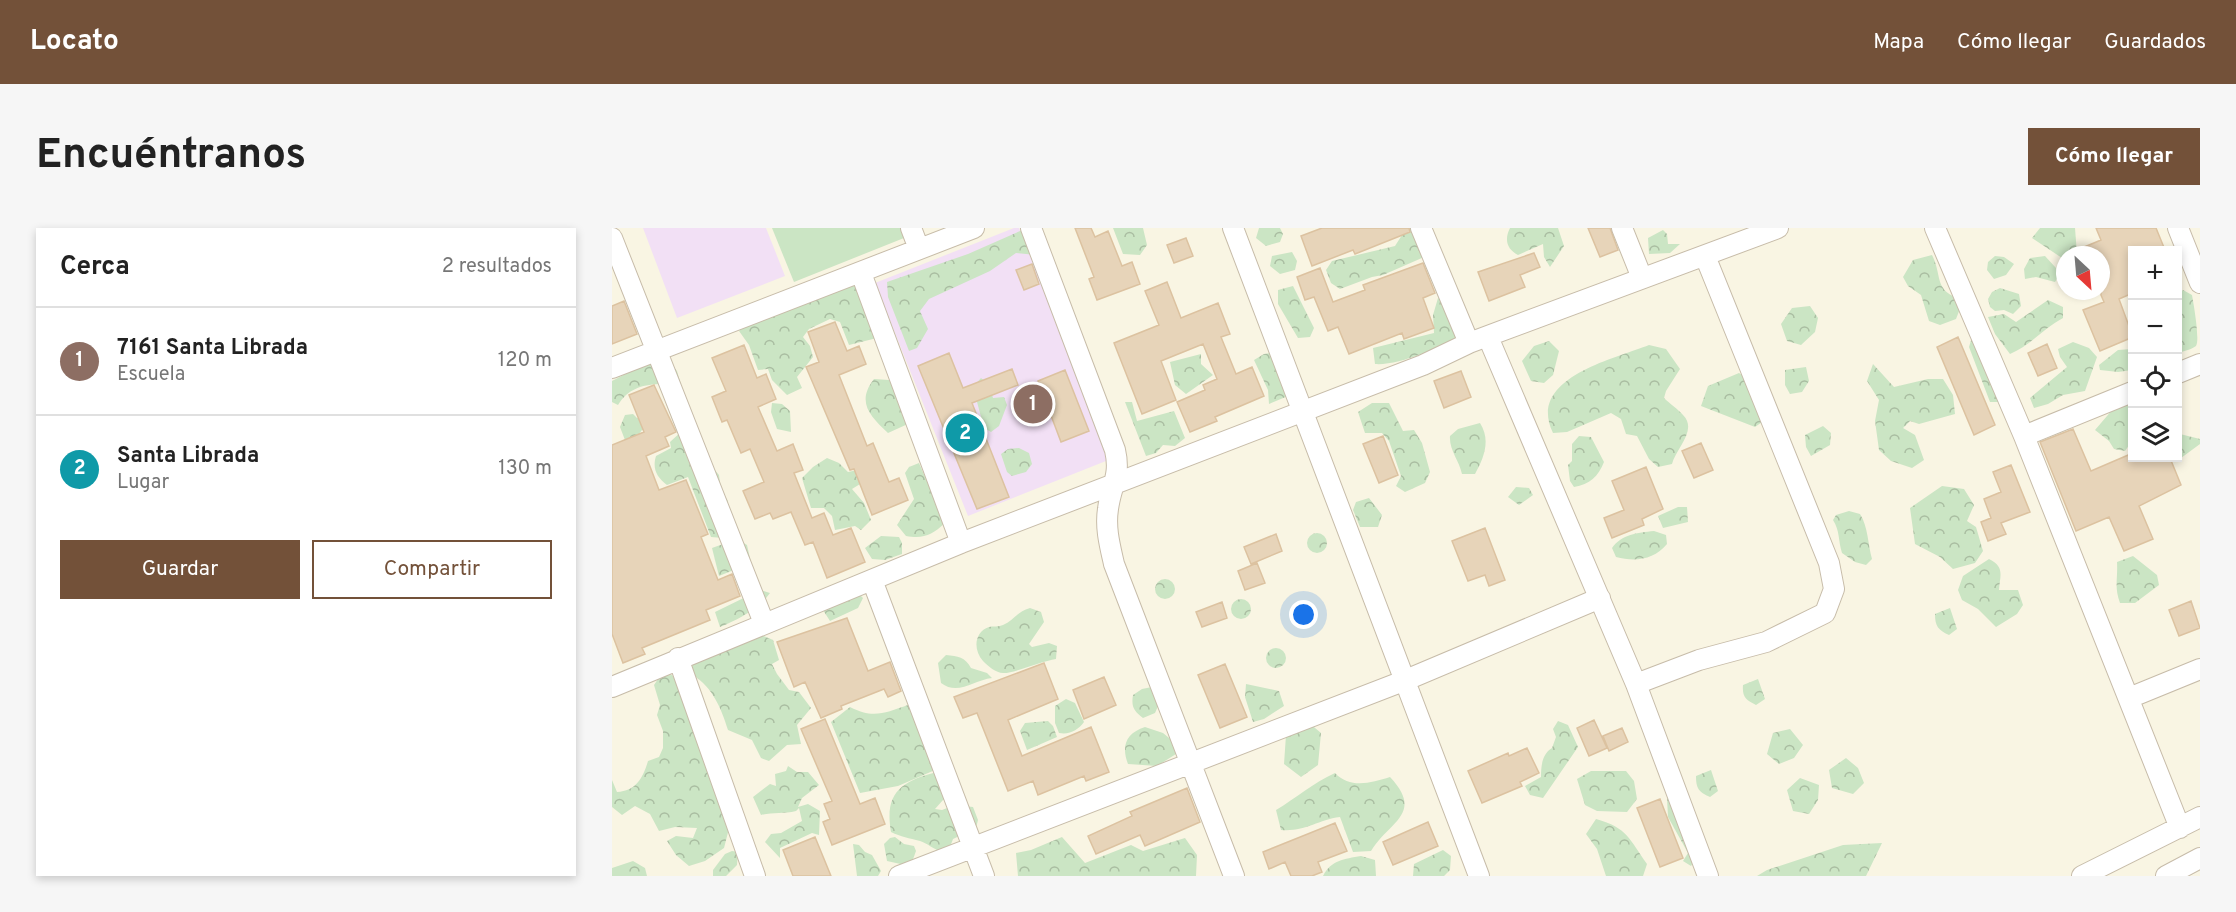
<!DOCTYPE html>
<html lang="es">
<meta charset="utf-8">
<style>
:root{--surface:#fff;--page:#f6f6f6;--text:#222;--muted:#767676;--line:#e0e0e0;--accent:#735139}
body{margin:0;font-family:Overpass,sans-serif;background:var(--page);color:var(--text)}
.controls{position:absolute;right:18px;top:18px;display:grid;overflow:hidden;border-radius:0px;box-shadow:0 3px 9px #0003}
.controls button{width:54px;height:54px;display:grid;place-items:center;padding:0;border:0;border-bottom:2px solid var(--line);background:var(--surface);color:var(--text);font:30px sans-serif}
.compass{position:absolute;left:1444px;top:18px;width:54px;height:54px;border-radius:50%;background:var(--surface);box-shadow:0 3px 9px #0003;rotate:154deg}
.you{position:absolute;left:692px;top:387px;width:21px;height:21px;margin:-15px;border:4px solid #fff;border-radius:50%;background:#1a73e8;box-shadow:0 0 0 9px #1a73e833}
.badge{display:grid;place-items:center;width:39px;height:39px;border-radius:50%;background:var(--accent);color:#fff;font-size:20px;font-weight:700}
.pin{position:absolute;translate:-50% -50%;border:3px solid #fff;box-shadow:0 2px 6px #0006}
.list{margin:0;padding:0;list-style:none}
h2{display:flex;justify-content:space-between;align-items:center;height:78px;margin:0;padding:0 24px;font-size:26px}
h2 small{font-size:20px;font-weight:400;color:var(--muted)}
.list li{display:grid;grid-template-columns:39px 1fr auto;gap:18px;align-items:center;box-sizing:border-box;height:108px;padding:0 24px;border-top:2px solid var(--line)}
.list b{display:block;font-size:22px;white-space:nowrap}
.list p{margin:0;font-size:20px;white-space:nowrap;color:var(--muted)}
.list em{font-size:20px;font-style:normal;color:var(--muted)}
.actions{display:flex;gap:12px;padding:18px 24px}
.actions a{flex:1;padding:14px 0;border:2px solid var(--accent);border-radius:0px;text-align:center;font-size:21px;color:var(--accent)}
.actions .main{background:var(--accent);color:#fff}
.icon{flex:none;width:33px;height:33px;fill:none;stroke:currentColor;stroke-width:2;stroke-linecap:round;stroke-linejoin:round}
.map{position:relative;flex:none;width:1588px;height:648px;overflow:hidden;border-radius:0px}
header{display:flex;align-items:center;gap:36px;box-sizing:border-box;height:84px;padding:0 30px;background:var(--accent);color:#fff}
header strong{font-size:28px}
nav{display:flex;gap:33px;margin-inline-start:auto;font-size:21px}
.intro{display:flex;align-items:center;justify-content:space-between;box-sizing:border-box;height:144px;padding:0 36px}
h1{margin:0;font-size:42px}
.button{padding:15px 27px;border-radius:0px;background:var(--accent);color:#fff;font-size:21px;font-weight:700}
main{display:flex;gap:36px;padding:0 36px}
aside{flex:1;background:var(--surface);border-radius:0px;box-shadow:0 3px 9px #0003}
.map>svg:first-child{display:block}
.education{fill:#f2e0f5}
.forest{fill:url(#forest-crowns)}
.park{fill:#cbe5c4}
.building{fill:#e7d4b9;stroke:#dcc2a0;stroke-width:1.5}
.lines{fill:none;stroke-linecap:round;stroke-linejoin:round}
.street-casing{stroke:#c7bca9;stroke-width:22}
.street{stroke:#fff;stroke-width:20}
</style>
<header>
<strong>Locato</strong>
<nav><a>Mapa</a><a>Cómo llegar</a><a>Guardados</a></nav>
</header>
<div class="intro"><h1>Encuéntranos</h1><a class="button">Cómo llegar</a></div>
<main>
<aside>
<h2>Cerca<small>2 resultados</small></h2>
<ul class="list">
<li><span class="badge" style="background:#8d6e63">1</span><div><b>7161 Santa Librada</b><p>Escuela</p></div><em>120 m</em></li>
<li><span class="badge" style="background:#0f9aa8">2</span><div><b>Santa Librada</b><p>Lugar</p></div><em>130 m</em></li>
</ul>
<div class="actions"><a class="main">Guardar</a><a>Compartir</a></div>
</aside>
<div class="map">
<svg width="1588" height="648" viewBox="0 0 1588 648">
<defs>
<pattern id="forest-crowns" width="20" height="18" patternUnits="userSpaceOnUse" patternTransform="scale(1.5)"><rect width="20" height="18" fill="#cbe5c4"/><path d="M2 6a3 3 0 1 1 6 0M12 15a3 3 0 1 1 6 0" fill="none" stroke="#a9bda1"/></pattern>
</defs>
<rect width="100%" height="100%" fill="#f9f5e3"/>
<path class="education" d="M31,0H154L173,48L65,90Z
M402,0H407L499,231L356,288L263,55Z"/>
<path class="forest" d="M415,0L424,27L404,25L378,43L317,71L308,83L316,101L305,120L297,123L276,69L275,54L356,26Z
M501,0H531L535,17L528,27L511,26Z
M647,0H668L671,6L668,14L654,18L644,10Z
M788,0H819V26L771,47L760,49L728,61L719,55L714,42L720,33L783,18L790,7Z
M898,0H946L952,18L938,39L932,29L931,16L906,27C895,21 892,12 898,0Z
M1428,0H1463L1465,26L1453,27V32L1420,10Z
M1051,2L1055,6L1056,16H1068L1058,25L1037,26L1036,10Z
M680,24L685,33L683,42L668,46L658,38L660,28Z
M1320,27C1330,46 1322,61 1345,70L1349,78L1344,91L1328,97L1317,93L1309,67L1296,58L1291,49L1301,32Z
M1383,28L1392,29L1402,36L1394,47L1382,51L1375,42L1376,34Z
M1433,28L1444,40L1446,49L1443,54L1424,49L1413,51L1412,41L1418,30Z
M238,56L250,60L265,110L237,117L228,94L218,91L197,101L191,109L198,118L201,129L185,149L190,160L175,167L160,152L156,141L146,142L137,117L127,103L134,97Z
M681,58L702,100L698,109L686,110L666,76V62Z
M1388,60L1407,66L1409,78L1401,86L1392,82L1383,83L1378,79L1376,71L1380,64Z
M1571,62L1580,67C1582,78 1588,112 1584,118C1579,122 1571,123 1566,125V65Z
M826,70L835,75L849,106C830,119 786,138 763,136L761,120L822,105L821,87Z
M1436,72L1451,79V90C1432,100 1419,117 1398,126L1383,106L1376,89L1392,86L1404,94Z
M1198,78L1206,90L1203,104L1189,117L1175,113L1169,96L1180,80Z
M1360,109L1387,174H1378L1357,119Z
M937,113L947,123L941,147L932,155L919,153L910,133L922,118Z
M1461,114L1477,120L1485,129L1473,163L1451,167L1436,176L1422,180L1418,170L1455,139L1448,129L1446,121Z
M1037,117L1054,121L1068,141L1054,163L1052,170C1058,176 1066,181 1071,187C1086,202 1064,220 1060,236L1046,239L1037,231L1025,208L1014,206L1009,191L999,185L955,204L941,205C914,150 1002,131 1037,117Z
M1520,121V142L1506,144L1488,142L1487,137L1506,122Z
M665,124L676,168L657,176L656,162L642,132L652,126Z
M589,126V136L601,147L574,166L563,157L558,134Z
M55,131L65,143L72,167L59,182L55,178L47,156C29,157 16,161 6,177L0,174V153L29,138Z
M1261,136L1282,159L1316,151H1331L1341,167L1343,186L1307,196L1298,193L1291,200L1303,207L1312,232L1300,240L1279,233L1267,222L1263,193L1267,172L1255,153Z
M1194,139L1197,153L1190,164L1178,166L1173,157V142Z
M1127,145L1139,153L1153,192L1143,199L1089,178L1096,158Z
M369,150L377,157L381,170L392,169L395,177L387,198L379,204L372,200L361,159Z
M262,151L277,152L288,168L298,195L276,205C258,188 244,174 262,151Z
M1520,170V213L1513,223L1502,221L1497,213L1483,202L1507,174Z
M513,174H520L525,193L562,183L573,210L563,218L551,217L544,225L534,228Z
M160,175L170,176L178,183L179,204L165,201L159,184Z
M760,175H777L791,203L802,202L810,215L818,244L813,255L793,264L784,258L789,248L777,213L770,205H753L746,184Z
M21,186L25,190L42,186V199L30,202L16,220L8,199L13,187Z
M868,195C879,212 872,230 863,246H850C847,232 837,222 838,208L846,201Z
M1211,198L1219,205L1218,217L1199,228L1194,219L1193,207Z
M70,203L107,247L109,262L116,273L111,310L99,309L76,249L55,257C45,249 40,241 44,228L59,220L58,214Z
M1568,206L1588,211V216L1569,230L1566,229V208Z
M967,208L979,209L992,234C986,249 978,256 962,259L958,253L956,237L960,233V216Z
M407,220L417,225L420,236L414,244L400,248L395,244L389,226L396,221Z
M215,230L227,235L236,244L255,240L253,253L240,261L252,275L259,292L249,302L243,298L223,302L220,288L212,280H199L190,250L201,239Z
M307,235L333,295C320,307 312,311 294,308L285,297L302,271L293,245L297,239Z
M1330,258L1352,261L1362,277L1355,293L1364,299L1371,323L1363,335L1341,341L1328,329L1303,316L1298,280Z
M904,259L917,260L921,267L907,277L896,269Z
M757,270L770,287L766,299H748L741,282L744,274Z
M1066,279H1075L1076,294L1051,300L1046,288Z
M1237,283L1248,286C1256,298 1256,317 1260,331L1254,337L1243,334L1230,325C1226,312 1228,303 1221,292L1224,287Z
M1042,303L1054,307L1055,316C1042,332 1023,334 1004,329L1000,320C1010,306 1025,305 1042,303Z
M695 315a10 10 0 1 1 20 0a10 10 0 1 1-20 0Z
M269,308L287,309L290,315V326L273,332L260,331L253,320Z
M125,311L135,317L139,335L107,348L100,320Z
M1521,328L1545,347L1547,357L1523,375H1508C1502,359 1506,351 1505,334Z
M1377,331C1393,339 1388,347 1387,362H1406L1411,377L1405,386L1384,399L1366,381L1350,372L1346,362L1351,348Z
M543 361a10 10 0 1 1 20 0a10 10 0 1 1-20 0Z
M148,362L158,365C147,381 125,392 108,399L103,384Z
M244,363L251,370L246,380L218,393L211,382Z
M619 381a10 10 0 1 1 20 0a10 10 0 1 1-20 0Z
M418,380L429,384L432,394L417,416L420,419L437,415L445,418L444,431C430,433 400,446 391,445C384,445 376,438 371,433C361,422 362,404 377,399C381,398 387,399 391,397C402,392 406,383 418,380Z
M1338,380L1345,401L1337,407C1326,402 1323,398 1323,386Z
M147,406L161,412L167,432L160,436L165,446L177,462L187,464L199,480L185,497L189,516L175,517L157,533L149,530L140,512L116,502C109,480 101,460 81,447L80,439L83,425Z
M654 430a10 10 0 1 1 20 0a10 10 0 1 1-20 0Z
M334,427C346,428 353,429 359,440L375,445L380,450C362,452 346,468 329,455L326,435Z
M60,447L78,475L122,581L112,620L93,633L77,638L64,627L55,613L64,608L81,610L85,600L63,599L47,603L38,586L23,578L10,587L0,579V552L5,564C24,563 31,550 36,533L47,529L51,520V503L45,487L48,477L42,457L48,448Z
M1146,451L1153,471L1144,477C1134,472 1130,469 1131,457Z
M634,456L667,463L672,478L652,491L641,494L633,469Z
M540,459L547,476L543,485L531,490C522,483 519,479 521,467L530,461Z
M454,471L463,475L472,494C466,502 458,507 447,505L443,495V478Z
M296,477L315,478L330,539L286,558L248,565L219,494L238,479C261,491 273,485 296,477Z
M436,493L441,498L445,509L415,522L408,503L413,495Z
M946,493L956,497L966,519L931,570L918,567L913,558L929,549C929,538 930,526 940,520L944,509L941,501Z
M696,494L709,505L706,537L689,549L672,536L674,507Z
M533,499L551,505L562,514L564,526L545,538L516,536C509,518 514,505 533,499Z
M1178,501L1191,517L1182,530L1167,536L1155,526L1161,505Z
M1234,530L1246,540L1252,555L1241,566L1220,560L1217,542Z
M176,538L185,544H196L207,557L190,570L186,579L196,576L208,583L207,607L200,605L168,620V630L153,614L159,606L169,605L190,593L187,580L184,583C172,586 161,584 149,587L141,569L158,556L164,558L163,546L174,543Z
M1099,542L1106,563L1098,569C1087,564 1084,561 1084,548Z
M979,543H1014L1022,553L1025,571L1015,584L985,583L973,577L965,551Z
M325,544L340,570L331,572L323,581L330,582L343,577L361,579L366,592L364,600L341,611L338,619L330,624C321,621 315,615 308,613C297,610 289,609 279,604C272,564 290,553 325,544Z
M723,545C738,561 759,555 778,549C813,586 776,594 759,623L741,624L728,589C705,592 693,604 669,602L664,582C684,570 701,555 723,545Z
M1188,550L1207,557L1206,572L1197,586L1181,583L1175,562Z
M1061,562L1086,628L1079,638L1071,633L1076,625L1056,589L1055,570Z
M984,591C1016,600 1017,611 1035,636L1031,648H994L985,621L974,606Z
M283,609L292,616L302,618L304,623L300,634L293,637L275,633L272,616L278,610Z
M450,609L473,635L519,617L531,623L573,610L585,627L584,648H406L404,625L419,622Z
M1270,615L1254,648H1145L1155,642L1231,617Z
M241,616L247,617L253,624L260,627L269,643L266,648H245Z
M831,622L839,628L838,642L832,648H801L802,636Z
M120,623L126,624L125,637L114,648H101V642L113,626Z
M749,628L763,632L764,648H711C719,632 732,631 749,628Z
M21,633L33,640L35,648H0V640Z"/>
<path class="park" d="M160,0H300L302,6L182,54Z"/>
<path class="building" d="M463,0H479L483,9L496,3L510,38L520,34L528,56L485,72L477,51L482,49Z
M710,0H797L798,4L743,26L741,22L700,38L689,8Z
M976,0H998L1006,22L988,29Z
M1484,0H1544L1553,22H1521V65L1507,71L1521,109L1488,123L1471,82L1492,74L1489,67V27H1453L1489,12Z
M574,10L581,28L562,35L555,17Z
M922,25L928,39L908,47L913,59L877,73L866,44Z
M811,35L823,65L811,70L822,100L792,111L790,105L737,126L726,99L716,103L702,69L693,72L685,49L708,40L721,74L753,62L751,57Z
M420,36L427,56L412,62L404,42Z
M555,54L569,90L606,75L618,106L609,109L624,146L640,139L652,168L603,189L605,193L578,204L565,174L593,162L591,157L605,151L591,116L549,133L564,172L530,186L502,115L547,97L533,63Z
M12,73L25,106L0,116V78Z
M223,94L235,123L247,118L254,136L227,147L255,218L261,215L277,254L287,250L296,272L260,287L242,241L238,242L194,139L207,134L196,104Z
M1346,109L1383,197L1362,207L1325,119Z
M1435,116L1445,140L1426,148L1416,125Z
M132,117L145,150L154,146L164,171L146,179L165,223L181,216L191,242L182,245L200,290L212,285L221,307L239,300L253,334L215,350L201,314L193,317L179,284L161,291L158,285L143,291L131,263L152,254L138,221L129,225L115,192L110,194L100,169L114,163L100,130Z
M337,125L351,160L400,141L406,157L360,175L397,269L365,281L306,138Z
M453,142L477,203L449,214L426,153Z
M849,143L859,169L832,180L822,153Z
M42,157L64,204L53,209L57,218L34,228L47,262L74,252L96,306L89,309L106,352L120,346L128,368L94,382L98,392L30,420L33,426L11,435L0,406V217L32,204L17,167Z
M1461,201L1479,243L1521,225V230H1558L1569,257L1527,278L1541,311L1512,323L1497,289L1464,303L1428,214Z
M771,208L786,247L767,255L751,216Z
M1089,215L1101,242L1082,250L1070,223Z
M1399,237L1418,284L1389,295L1394,306L1376,313L1369,294L1379,290L1372,271L1389,264L1381,244Z
M1034,239L1051,281L1030,291L1032,297L1000,310L992,290L1012,282L1000,253Z
M873,300L893,352L877,358L873,347L856,353L840,313Z
M664,306L670,323L639,336L632,319Z
M645,335L653,355L633,362L626,343Z
M1579,373L1588,400L1567,408L1557,382Z
M610,374L615,390L590,399L584,384Z
M235,390L256,443L278,434L289,463L276,469L272,461L229,478L230,481L209,490L193,454L182,459L165,414Z
M432,435L446,471L396,492L410,528L479,499L497,544L474,553L472,548L426,567L421,553L396,563L365,485L351,490L342,469Z
M613,436L635,489L608,500L586,447Z
M492,449L504,477L472,491L461,462Z
M213,491L248,576L263,570L273,596L220,617L211,594L218,591L212,576L220,573L189,501Z
M982,492L995,520L977,528L965,500Z
M1010,500L1016,514L997,523L991,508Z
M915,520L927,545L908,554L910,558L870,575L856,543L896,525L897,528Z
M575,560L588,594L533,618L528,607L484,626L476,608L520,588L518,584Z
M1048,571L1071,630L1048,639L1025,580Z
M816,594L826,618L781,637L771,614Z
M723,595L735,623L706,634L710,644L700,648H679L673,634L657,641L651,624Z
M203,609L219,648H181L171,622Z"/>
<g class="lines">
<g class="street-casing">
<path id="street" d="M299,0L307,21
M419,0L503,222C509,248 499,257 496,281C493,300 498,318 502,336L622,648
M621,0L867,648
M809,0L857,115
M1010,0L1030,50
M1323,0L1412,208L1568,600
M1566,0L1588,55
M0,10L152,395
M249,45L349,315
M876,109L1024,456L1096,648
M0,140L362,0
M1566,145L1588,136
M1412,208L1520,164
M260,352L372,648
M66,430L143,648
M1024,456L1087,432L1154,414L1213,385L1222,361L1217,335L1093,28
M0,459L349,315L811,137L857,115L1166,0
M1517,470L1588,441
M287,648L794,452L988,370
M1470,648L1588,589
M1554,648L1588,630"/>
</g>
<use href="#street" class="street"/>
</g>
</svg>
<div class="controls">
<button>+</button>
<button>−</button>
<button><svg class="icon" aria-label="locate" viewBox="0 0 24 24"><circle cx="12" cy="12" r="6"/><path d="M12 2v4M12 18v4M2 12h4M18 12h4"/></svg></button>
<button><svg class="icon" aria-label="layers" viewBox="0 0 24 24"><path d="M12 4l9 5-9 5-9-5zM3 14l9 5 9-5"/></svg></button>
</div>
<svg class="compass" viewBox="-18 -18 36 36"><path d="M0-13l5 13h-10z" fill="#e53935"/><path d="M0 13l5-13h-10z" fill="#767676"/></svg>
<div class="you"></div>
<div class="pin badge" style="left:421px;top:176px;background:#8d6e63">1</div>
<div class="pin badge" style="left:353px;top:205px;background:#0f9aa8">2</div>
</div>
</main>
